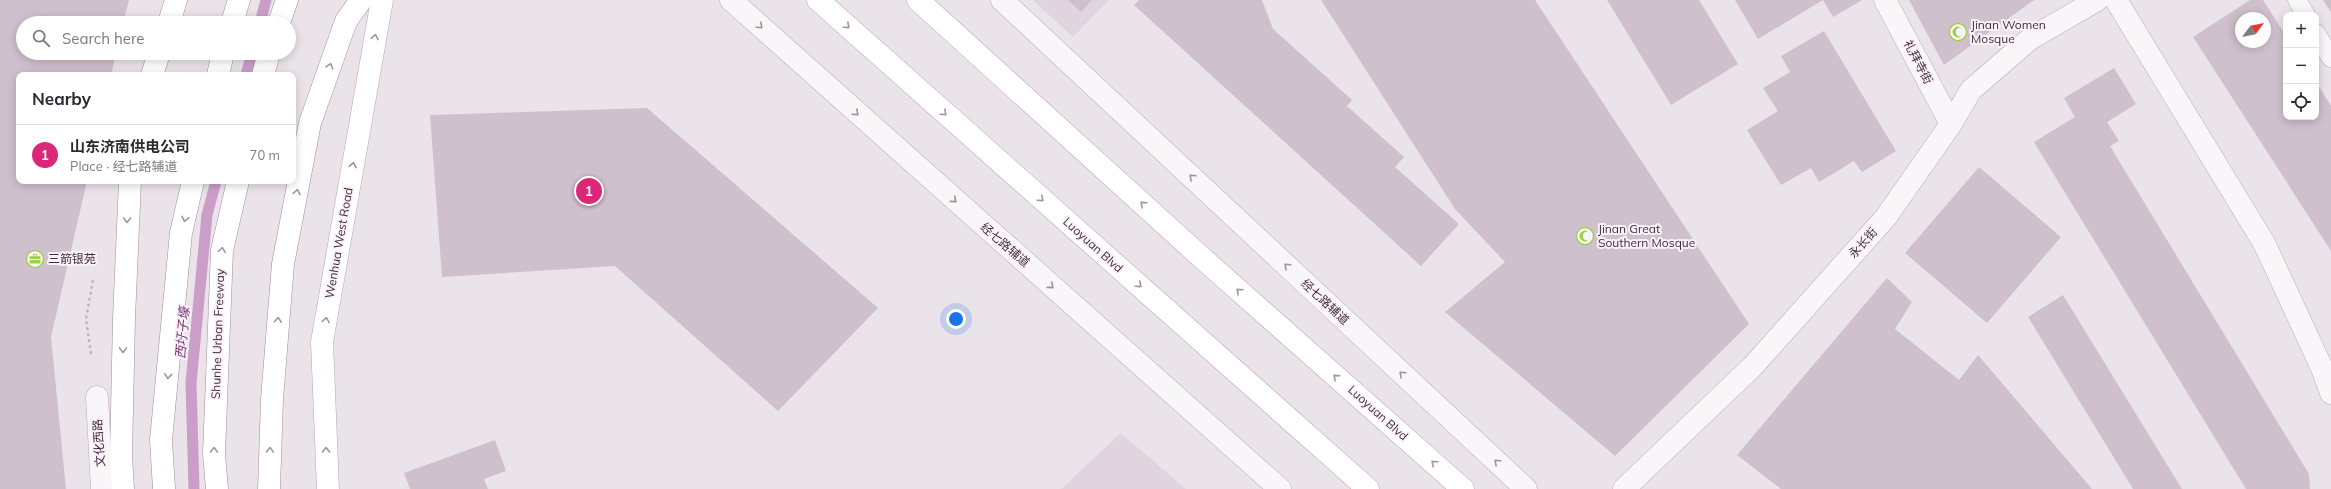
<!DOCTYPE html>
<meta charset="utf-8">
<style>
:root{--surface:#fff;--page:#f7f7f7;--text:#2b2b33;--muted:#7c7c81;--line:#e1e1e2;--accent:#db2777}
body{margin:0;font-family:Mulish,"Noto Sans SC",sans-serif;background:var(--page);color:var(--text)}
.controls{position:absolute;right:12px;top:12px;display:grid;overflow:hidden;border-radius:8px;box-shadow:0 2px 10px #0003}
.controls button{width:36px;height:36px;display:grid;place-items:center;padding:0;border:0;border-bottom:1px solid var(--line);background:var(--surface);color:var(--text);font:20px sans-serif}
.compass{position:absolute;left:2235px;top:12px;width:36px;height:36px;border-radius:50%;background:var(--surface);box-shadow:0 2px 10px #0003;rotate:58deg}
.you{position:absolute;left:956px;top:319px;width:14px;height:14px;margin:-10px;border:3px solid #fff;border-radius:50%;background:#1a73e8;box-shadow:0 0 0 6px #1a73e833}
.badge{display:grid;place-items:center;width:26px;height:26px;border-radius:50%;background:var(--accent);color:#fff;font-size:13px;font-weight:700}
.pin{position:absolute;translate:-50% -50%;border:2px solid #fff;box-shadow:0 1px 4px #0006}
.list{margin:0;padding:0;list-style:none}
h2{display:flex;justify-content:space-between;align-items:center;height:52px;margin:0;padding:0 16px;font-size:17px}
h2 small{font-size:13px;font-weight:400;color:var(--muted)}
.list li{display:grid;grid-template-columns:26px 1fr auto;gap:12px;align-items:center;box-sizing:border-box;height:60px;padding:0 16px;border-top:1px solid var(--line)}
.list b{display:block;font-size:15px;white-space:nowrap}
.list p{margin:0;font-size:13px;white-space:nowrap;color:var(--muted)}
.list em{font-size:13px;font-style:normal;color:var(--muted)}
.icon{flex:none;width:22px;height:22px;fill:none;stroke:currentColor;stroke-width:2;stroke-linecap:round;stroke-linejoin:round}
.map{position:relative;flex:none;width:2331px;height:489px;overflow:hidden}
.search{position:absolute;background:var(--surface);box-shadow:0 2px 10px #0003;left:16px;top:16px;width:280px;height:44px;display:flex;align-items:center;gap:10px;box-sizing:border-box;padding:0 14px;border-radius:22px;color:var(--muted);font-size:15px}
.panel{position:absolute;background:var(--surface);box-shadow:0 2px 10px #0003;left:16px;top:72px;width:280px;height:112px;border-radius:8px}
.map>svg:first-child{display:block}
.built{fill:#e0d5df}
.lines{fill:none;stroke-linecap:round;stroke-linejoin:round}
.stream{stroke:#cb9eca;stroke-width:11}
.building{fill:#cec0cc;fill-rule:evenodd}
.service-casing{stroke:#b9acb7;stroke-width:19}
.minor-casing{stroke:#b9acb7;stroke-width:23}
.tertiary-casing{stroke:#b9acb7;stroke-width:23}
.primary-casing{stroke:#b7a2b5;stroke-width:23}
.trunk-casing{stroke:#a28a9f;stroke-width:23}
.path{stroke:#bfb5be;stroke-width:2.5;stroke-dasharray:3 3;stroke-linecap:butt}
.service{stroke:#f9f6f9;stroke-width:18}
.minor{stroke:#f9f6f9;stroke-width:22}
.tertiary{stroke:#f9f6f9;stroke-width:22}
.primary{stroke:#fff;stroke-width:22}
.trunk{stroke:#fff;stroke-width:22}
.oneway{stroke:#9e909c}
.oneway2{stroke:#a295a0}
.labels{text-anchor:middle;stroke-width:4;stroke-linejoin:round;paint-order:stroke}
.poi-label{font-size:12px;fill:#442b40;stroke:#f9f3f8;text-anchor:start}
.street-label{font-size:12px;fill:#442b40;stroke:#f9f3f8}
.water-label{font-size:13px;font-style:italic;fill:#793474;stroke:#f9f3f8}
</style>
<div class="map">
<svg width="2331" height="489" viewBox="0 0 2331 489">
<rect width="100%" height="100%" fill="#ebe3ea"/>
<path class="built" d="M1033,0H1109L1073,37Z
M1121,433L1186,489H1061Z"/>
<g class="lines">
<path class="stream" d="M260,23L266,0
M246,75L252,53
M194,489L191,383L207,215L216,181"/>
</g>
<path class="building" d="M0,0H129L123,23H23V53H116L111,75H19V181H87L51,337L66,489H0Z
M1068,0H1092L1081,12Z
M1139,0H1262L1273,29L1352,100L1347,106L1404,157L1395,167L1459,224L1421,266L1134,5Z
M1321,0H1535L1749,324L1615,456L1445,312L1505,262L1455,209Z
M1607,0H1699L1738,64L1671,105Z
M1735,0H1823L1758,39Z
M1823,0H1862L1833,17Z
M1909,0H2034L1944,65Z
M2250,0H2263L2286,36V117H2316V82L2331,106V251L2193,37ZM2241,18H2265V42H2241Z
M2323,0H2331V12Z
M1824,31L1896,151L1862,172L1854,161L1819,182L1811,168L1781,185L1747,130L1778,111L1763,88L1790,72L1781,56Z
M2114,68L2136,104L2107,122L2119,141L2110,146L2309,474L2310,489H2246L2034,142L2075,117L2064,98Z
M647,108L878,308L778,411L615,266L442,277L430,115Z
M1979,167L2061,237L1987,323L1905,253Z
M1887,278L1912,302L1895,329L1959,380L1978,355L2092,489H1781L1737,455Z
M2063,295L2182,489H2133L2028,317Z
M495,440L506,471L484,479L488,489H410L404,473Z"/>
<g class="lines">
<g class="service-casing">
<path id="service" d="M2297,0L2306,15
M2316,33L2331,58"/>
</g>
<g class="minor-casing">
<path id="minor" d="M1885,0L1951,124
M2116,0L2264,243L2322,368L2331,393
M97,397L102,489
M1624,489L1752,367L1886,217L1951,124L1971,90L2030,39L2097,0"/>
</g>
<g class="tertiary-casing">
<path id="tertiary" d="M731,0L1280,489
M1002,0L1526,489"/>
</g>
<g class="primary-casing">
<path id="primary" d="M818,0L1368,489
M918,0L1201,257L1463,489
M328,489L322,342L382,0"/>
</g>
<g class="trunk-casing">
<path id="trunk" d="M169,23L176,0
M232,23L239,0
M279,23L287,0
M152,75L159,53
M218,75L223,53
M263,75L269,53
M123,489L121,455L124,318L130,181
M164,489L161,440L181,233L193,181
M217,489L214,454L222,250L238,181
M269,489L272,399L283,264L310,123L346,21L361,0"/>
</g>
<path class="path" d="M91,354L86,319L93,280"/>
<use href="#service" class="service"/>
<use href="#minor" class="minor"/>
<use href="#tertiary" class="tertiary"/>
<use href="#primary" class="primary"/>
<use href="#trunk" class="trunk"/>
</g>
<defs><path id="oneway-chevron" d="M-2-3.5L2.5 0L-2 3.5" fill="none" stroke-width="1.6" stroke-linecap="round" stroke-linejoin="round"/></defs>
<g class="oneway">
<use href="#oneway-chevron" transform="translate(760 26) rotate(42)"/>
<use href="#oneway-chevron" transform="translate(856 113) rotate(42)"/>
<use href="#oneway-chevron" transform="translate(1192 177) rotate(-137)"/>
<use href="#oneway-chevron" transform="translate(954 200) rotate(41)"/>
<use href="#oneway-chevron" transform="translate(1287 266) rotate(-137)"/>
<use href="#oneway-chevron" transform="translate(1051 286) rotate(41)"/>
<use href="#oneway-chevron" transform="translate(1402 374) rotate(-137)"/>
<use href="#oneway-chevron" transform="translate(1497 462) rotate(-137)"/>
</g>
<g class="oneway2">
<use href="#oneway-chevron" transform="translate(847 26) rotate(42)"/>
<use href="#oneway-chevron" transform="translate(375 37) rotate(-80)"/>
<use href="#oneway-chevron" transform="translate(330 66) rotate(-71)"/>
<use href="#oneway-chevron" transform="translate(944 113) rotate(42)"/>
<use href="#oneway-chevron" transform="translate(353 165) rotate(-80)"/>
<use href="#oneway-chevron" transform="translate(297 192) rotate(-79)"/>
<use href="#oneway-chevron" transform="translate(1041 199) rotate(42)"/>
<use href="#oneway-chevron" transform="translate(1143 204) rotate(-138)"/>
<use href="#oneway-chevron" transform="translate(185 219) rotate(103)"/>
<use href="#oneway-chevron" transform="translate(127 220) rotate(92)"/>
<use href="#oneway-chevron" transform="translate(222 250) rotate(-82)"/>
<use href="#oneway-chevron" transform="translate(1139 285) rotate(42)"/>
<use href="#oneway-chevron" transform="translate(1239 291) rotate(-138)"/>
<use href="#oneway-chevron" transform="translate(278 320) rotate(-85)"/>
<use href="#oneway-chevron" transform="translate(326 320) rotate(-80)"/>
<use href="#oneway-chevron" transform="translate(123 350) rotate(91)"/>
<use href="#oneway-chevron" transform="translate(168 376) rotate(96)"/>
<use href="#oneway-chevron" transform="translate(1336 377) rotate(-138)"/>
<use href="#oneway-chevron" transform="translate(214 450) rotate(-89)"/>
<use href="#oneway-chevron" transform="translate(270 450) rotate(-88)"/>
<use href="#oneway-chevron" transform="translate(326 450) rotate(-92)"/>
<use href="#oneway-chevron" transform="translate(1434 463) rotate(-138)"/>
</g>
<defs>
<g id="mosque-ring" transform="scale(0.9)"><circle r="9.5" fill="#f9f3f8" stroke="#9fd049" stroke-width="1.5"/><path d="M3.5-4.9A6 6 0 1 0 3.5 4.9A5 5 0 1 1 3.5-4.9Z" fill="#9fd049"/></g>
<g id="office-ring" transform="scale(0.9)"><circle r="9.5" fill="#f9f3f8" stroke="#9fd049" stroke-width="1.5"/><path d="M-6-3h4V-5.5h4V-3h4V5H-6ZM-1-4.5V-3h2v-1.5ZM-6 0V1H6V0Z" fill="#9fd049"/></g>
</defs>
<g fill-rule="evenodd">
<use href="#mosque-ring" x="1958" y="32"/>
<use href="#mosque-ring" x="1585" y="236"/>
<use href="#office-ring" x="35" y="259"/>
</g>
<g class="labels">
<g class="poi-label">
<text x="1971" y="29">Jinan Women<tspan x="1971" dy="14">Mosque</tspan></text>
<text x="1598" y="233">Jinan Great<tspan x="1598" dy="14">Southern Mosque</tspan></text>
<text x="48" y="263">三箭银苑</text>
</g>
<g class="street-label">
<text transform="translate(1918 62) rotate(62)" y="4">礼拜寺街</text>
<text transform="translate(339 243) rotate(-80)" y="4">Wenhua West Road</text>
<text transform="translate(1863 243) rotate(-48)" y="4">永长街</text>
<text transform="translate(1005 245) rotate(41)" y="4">经七路辅道</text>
<text transform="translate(1093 245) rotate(42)" y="4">Luoyuan Blvd</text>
<text transform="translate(1325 302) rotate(43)" y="4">经七路辅道</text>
<text transform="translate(218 334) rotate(-88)" y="4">Shunhe Urban Freeway</text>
<text transform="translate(1378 413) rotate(42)" y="4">Luoyuan Blvd</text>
<text transform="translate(99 443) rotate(-94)" y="4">文化西路</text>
</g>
<g class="water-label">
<text transform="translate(182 333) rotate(-85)" y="5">西圩子壕</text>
</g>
</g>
</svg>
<div class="controls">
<button>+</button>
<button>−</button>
<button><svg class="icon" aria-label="locate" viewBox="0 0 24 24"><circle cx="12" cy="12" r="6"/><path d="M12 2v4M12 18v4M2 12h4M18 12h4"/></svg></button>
</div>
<svg class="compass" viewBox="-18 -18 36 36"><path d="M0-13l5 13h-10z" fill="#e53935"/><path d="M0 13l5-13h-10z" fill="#7c7c81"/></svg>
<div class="you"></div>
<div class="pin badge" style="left:589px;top:191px">1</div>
<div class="search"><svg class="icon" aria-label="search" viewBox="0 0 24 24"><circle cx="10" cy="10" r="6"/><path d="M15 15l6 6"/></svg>Search here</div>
<section class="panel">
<h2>Nearby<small></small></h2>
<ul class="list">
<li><span class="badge">1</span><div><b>山东济南供电公司</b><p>Place · 经七路辅道</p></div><em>70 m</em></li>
</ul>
</section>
</div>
